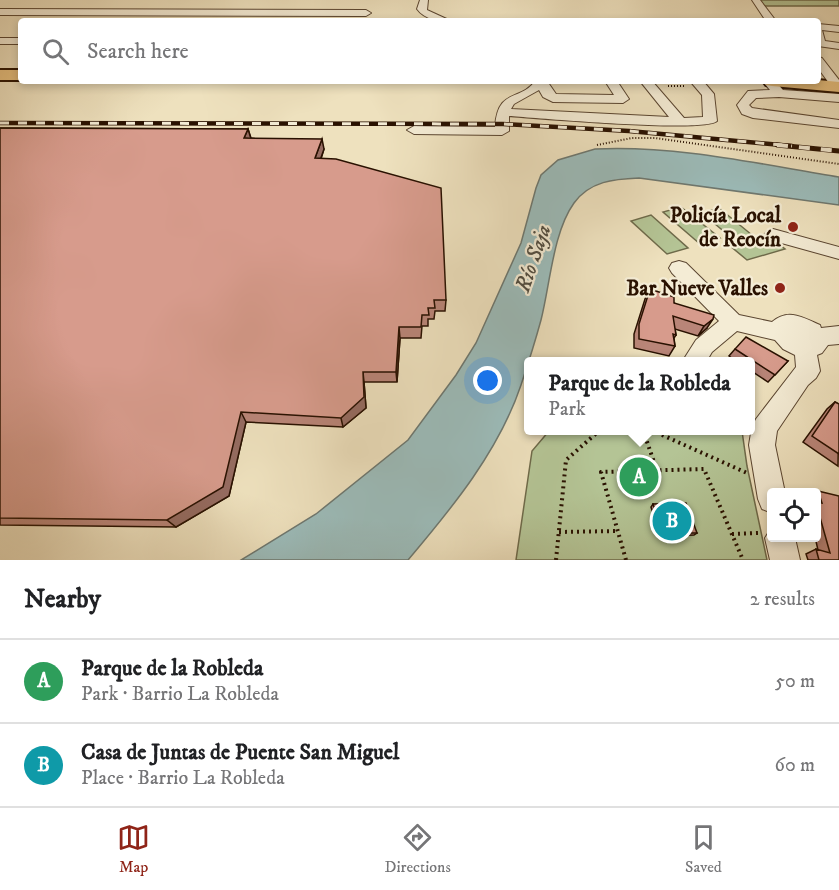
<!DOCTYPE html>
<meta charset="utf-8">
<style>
:root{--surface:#fff;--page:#f2f2f2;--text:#202124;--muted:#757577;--line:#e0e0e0;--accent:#8f2418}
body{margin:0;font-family:"IM FELL DW Pica",serif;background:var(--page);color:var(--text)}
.controls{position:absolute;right:18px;bottom:18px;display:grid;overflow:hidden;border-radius:6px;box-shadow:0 3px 9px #0003}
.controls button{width:54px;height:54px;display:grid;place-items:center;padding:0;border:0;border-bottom:2px solid var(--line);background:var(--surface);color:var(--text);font:30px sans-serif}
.you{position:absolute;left:488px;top:381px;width:21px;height:21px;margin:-15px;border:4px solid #fff;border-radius:50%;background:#1a73e8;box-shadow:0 0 0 9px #1a73e833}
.badge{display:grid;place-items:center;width:39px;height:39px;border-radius:50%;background:var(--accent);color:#fff;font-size:20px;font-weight:700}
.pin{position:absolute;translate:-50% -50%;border:3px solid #fff;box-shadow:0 2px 6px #0006}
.popup{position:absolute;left:524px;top:357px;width:231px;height:78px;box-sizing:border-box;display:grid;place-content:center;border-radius:6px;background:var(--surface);filter:drop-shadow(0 2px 4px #0005);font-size:20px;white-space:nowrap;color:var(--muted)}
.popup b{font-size:22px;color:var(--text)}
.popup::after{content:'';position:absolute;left:50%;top:100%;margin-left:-12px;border:12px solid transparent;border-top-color:var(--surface)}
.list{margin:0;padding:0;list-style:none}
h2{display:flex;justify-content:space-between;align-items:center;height:78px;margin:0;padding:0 24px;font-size:26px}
h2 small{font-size:20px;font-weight:400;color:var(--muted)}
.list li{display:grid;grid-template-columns:39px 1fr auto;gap:18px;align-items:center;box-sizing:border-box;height:84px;padding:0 24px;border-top:2px solid var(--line)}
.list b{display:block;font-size:22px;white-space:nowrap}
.list p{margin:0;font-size:20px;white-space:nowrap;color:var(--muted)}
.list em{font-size:20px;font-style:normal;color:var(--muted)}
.icon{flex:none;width:33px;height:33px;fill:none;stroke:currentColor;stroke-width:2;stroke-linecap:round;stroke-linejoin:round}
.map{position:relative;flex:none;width:839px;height:560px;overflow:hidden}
.search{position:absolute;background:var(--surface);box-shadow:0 3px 9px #0003;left:18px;right:18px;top:18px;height:66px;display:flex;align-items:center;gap:15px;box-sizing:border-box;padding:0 21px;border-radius:6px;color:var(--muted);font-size:22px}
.sheet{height:246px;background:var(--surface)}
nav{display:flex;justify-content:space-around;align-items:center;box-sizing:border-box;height:84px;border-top:2px solid var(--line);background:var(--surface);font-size:16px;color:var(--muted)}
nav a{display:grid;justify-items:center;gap:3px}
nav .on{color:var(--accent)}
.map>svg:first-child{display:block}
.green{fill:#b4c495;stroke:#6e6a4a;stroke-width:1.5}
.water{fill:#9cbcba;stroke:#6e7870;stroke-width:1.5}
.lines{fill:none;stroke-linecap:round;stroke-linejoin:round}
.minor-casing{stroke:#5a4530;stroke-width:2}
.highway-casing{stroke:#291100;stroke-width:4}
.path-far1{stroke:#291100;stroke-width:2;stroke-dasharray:1 2;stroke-linecap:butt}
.path{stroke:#291100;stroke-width:4;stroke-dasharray:2 4;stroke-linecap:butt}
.minor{fill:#f4ecd5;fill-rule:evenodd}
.highway{fill:#e7c07f;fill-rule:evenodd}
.rail-far1-casing{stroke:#291100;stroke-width:4.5}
.rail-casing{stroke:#291100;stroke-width:5}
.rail-far1{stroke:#f4ecd5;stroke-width:3;stroke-dasharray:9;stroke-linecap:butt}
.rail{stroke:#f4ecd5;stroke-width:4;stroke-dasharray:11;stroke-linecap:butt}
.wall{fill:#b98578;stroke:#291100;stroke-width:1.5}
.shaded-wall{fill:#966c62;stroke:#291100;stroke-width:1.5}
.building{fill:#d79b8c;stroke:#291100;stroke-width:1.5}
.poi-dot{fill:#8f2418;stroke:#f4ecd5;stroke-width:2}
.labels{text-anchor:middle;stroke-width:4.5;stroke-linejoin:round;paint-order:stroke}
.poi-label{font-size:21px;font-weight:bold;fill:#291100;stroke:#f4ecd5;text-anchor:end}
.water-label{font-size:22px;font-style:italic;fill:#514d41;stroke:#f4ecd5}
</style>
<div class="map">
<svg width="839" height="560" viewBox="0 0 839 560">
<rect width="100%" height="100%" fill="#eee1be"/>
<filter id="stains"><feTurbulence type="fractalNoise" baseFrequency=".00333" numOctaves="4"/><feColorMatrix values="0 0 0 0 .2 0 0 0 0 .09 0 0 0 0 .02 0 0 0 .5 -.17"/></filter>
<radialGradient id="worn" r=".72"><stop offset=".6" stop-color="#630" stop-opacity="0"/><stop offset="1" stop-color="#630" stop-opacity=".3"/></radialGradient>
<path class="green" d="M756,0H839V6H759Z
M681,207L720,238L700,244L663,212Z
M719,208L752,235L733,239L702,213Z
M651,215L688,248L667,254L631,221Z
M766,234L785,249L747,260L729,245Z
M549,431H742L747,466L767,560H516L532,451Z"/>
<path class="water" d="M595,149C676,145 759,164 839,177V205L639,178C614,179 590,181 574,203C553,232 550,285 541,320C535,342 528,364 521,385C499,451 452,508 408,560H241L316,514L408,440L456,375L476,343L521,243L536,188L541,175L558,160Z"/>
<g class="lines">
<g class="minor-casing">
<path id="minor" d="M420,0H428L427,10L451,21C439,21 425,20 417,9Z
M752,0H760L776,21H766Z
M0,9L366,10L371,13L366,16L0,15Z
M818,24L839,26V32L822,30L825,41L839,43V49L818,46Z
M0,38H21V44H0Z
M818,57L822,58L839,80V90H834L818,68Z
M535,81H547L556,94L614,95L605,81H617L629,99L623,103L553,102L543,97L539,90L514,104L511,109L669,117L640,81H652L684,118L703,117L702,95L690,81H703L714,94L717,121C705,133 537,118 509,116V131L502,135L414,134L407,130L414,126L495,127C498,87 520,102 535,81Z
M769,81H775L783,90L839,94V102L779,97L756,98L749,105L752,108L839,120V128L753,118L742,114L737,105L748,91L770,90L765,84Z
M773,229L839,247V259L767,239L764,235L767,231Z
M679,261L686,263L739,315L772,322C788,308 802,317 820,325L821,328L839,326V344L828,345L822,353L817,355L820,371L816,378L808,385L777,431L775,445L785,493H772V513L762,509L758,499L749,445L752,427L756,419L796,367L795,355L783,349L775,340L737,331L712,352L706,362H682L696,340L719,321L672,273L669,268L672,263Z
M772,527V538H795L800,560H770L765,538Z"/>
</g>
<g class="highway-casing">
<path id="highway" d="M0,70H21V80H0Z
M818,80L839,82V92L772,86L766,85L763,81Z"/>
</g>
<path class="path-far1" d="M232,81L521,82
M558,83H599
M668,86H686
M597,145L632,138H655L839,164"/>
<path class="path" d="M643,430L657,471
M651,430L747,473
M559,532L618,531
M732,534L758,533
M556,560L566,460L600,430
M626,560L601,472L704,469L743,560"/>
<use href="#minor" class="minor"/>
<use href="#highway" class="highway"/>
<g class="rail-far1-casing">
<path id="rail-far1" d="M0,123L503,124L629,131L792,146"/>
</g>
<g class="rail-casing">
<path id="rail" d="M777,145L839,151"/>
</g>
<use href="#rail-far1" class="rail-far1"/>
<use href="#rail" class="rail"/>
</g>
<path class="wall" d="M0,128L248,129L251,138L324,149L321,159L446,300L445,311H435L434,319H428V326H422L421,338H400L397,382H364L366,408L343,427L246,422L229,496L176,527L0,525Z
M650,289L674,303L707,328L698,336L675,329L676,335L674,338L675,346L669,356L634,348V334L645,299Z
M735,349L788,361L768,382L750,370V362H737L729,356Z
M835,402L839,404L838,466L803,442L827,409Z
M818,491L839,560H808L806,554L816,549L818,550L815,537H816V492Z
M653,504L697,533L694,535L660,536L651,507Z"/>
<path class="shaded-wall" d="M248,129L251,139L244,138Z
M322,139L324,149L317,169L315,158Z
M713,319L707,328L698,336L704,326Z
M399,327L400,338L397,382L396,372Z
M363,372L364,382L366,408L343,427L341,418Z
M241,412L246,422L229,496L176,527L167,520Z"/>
<path class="building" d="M0,128L248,129L244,138L322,139L315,158L336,159L441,188L446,300H434L435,308H428L429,315H422L421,327H399L396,372H363L364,397L341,418L241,412L223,487L167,520L0,518Z
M650,289L674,297V303L714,315L713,319L704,326L673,316L676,335L673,334L675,346L639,339V324Z
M746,337L788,361L775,375L735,349Z
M835,402L839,404V454L812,436Z
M818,491L839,496V560H819L816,549L830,553L816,503V502L822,503Z
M686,503L697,533H663L653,504Z"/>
<g class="poi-dot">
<circle cx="793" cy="227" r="6"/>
<circle cx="780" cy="288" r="6"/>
</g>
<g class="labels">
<g class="poi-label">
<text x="781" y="222">Policía Local<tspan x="781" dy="24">de Reocín</tspan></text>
<text x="768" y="295">Bar Nueve Valles</text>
</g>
<g class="water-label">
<text transform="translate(532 258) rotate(-71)" y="8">Río Saja</text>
</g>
</g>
<rect width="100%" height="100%" filter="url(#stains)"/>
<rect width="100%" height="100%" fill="url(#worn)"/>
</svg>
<div class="controls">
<button><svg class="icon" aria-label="locate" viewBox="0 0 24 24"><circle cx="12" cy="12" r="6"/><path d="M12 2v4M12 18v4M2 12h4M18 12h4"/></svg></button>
</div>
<div class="you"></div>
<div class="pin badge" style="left:639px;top:477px;background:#2e9e5b">A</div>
<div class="popup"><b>Parque de la Robleda</b>Park</div>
<div class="pin badge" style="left:672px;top:521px;background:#0f9aa8">B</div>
<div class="search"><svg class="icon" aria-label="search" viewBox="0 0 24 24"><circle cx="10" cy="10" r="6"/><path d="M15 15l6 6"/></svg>Search here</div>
</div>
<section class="sheet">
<h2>Nearby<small>2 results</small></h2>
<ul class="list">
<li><span class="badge" style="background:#2e9e5b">A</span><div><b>Parque de la Robleda</b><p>Park · Barrio La Robleda</p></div><em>50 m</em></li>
<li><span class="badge" style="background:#0f9aa8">B</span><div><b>Casa de Juntas de Puente San Miguel</b><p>Place · Barrio La Robleda</p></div><em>60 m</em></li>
</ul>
</section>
<nav>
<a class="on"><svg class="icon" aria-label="map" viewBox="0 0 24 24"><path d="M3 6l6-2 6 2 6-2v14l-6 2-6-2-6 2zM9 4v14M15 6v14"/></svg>Map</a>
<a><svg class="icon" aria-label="directions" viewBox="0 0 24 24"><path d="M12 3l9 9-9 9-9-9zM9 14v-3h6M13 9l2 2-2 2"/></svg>Directions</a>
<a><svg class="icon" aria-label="saved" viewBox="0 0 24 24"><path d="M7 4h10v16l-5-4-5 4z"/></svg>Saved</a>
</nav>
